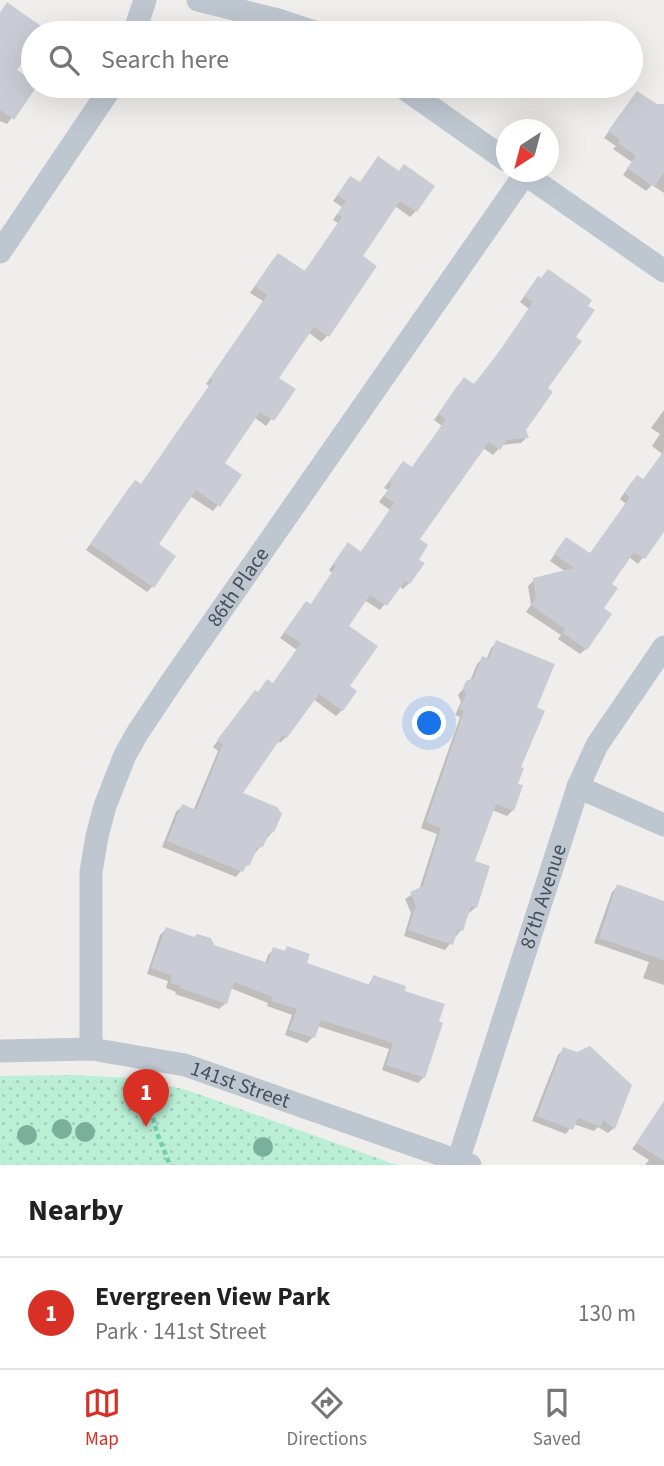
<!DOCTYPE html>
<meta charset="utf-8">
<style>
:root{--surface:#fff;--page:#f2f2f2;--text:#222;--muted:#767676;--line:#e0e0e0;--accent:#d93025}
body{margin:0;font-family:"Source Sans 3",sans-serif;background:var(--page);color:var(--text)}
.compass{position:absolute;left:496px;top:119px;width:63px;height:63px;border-radius:50%;background:var(--surface);box-shadow:0 7px 28px #0002;rotate:216deg}
.you{position:absolute;left:430px;top:724px;width:24px;height:24px;margin:-18px;border:5px solid #fff;border-radius:50%;background:#1a73e8;box-shadow:0 0 0 10px #1a73e833}
.badge{display:grid;place-items:center;width:46px;height:46px;border-radius:50%;background:var(--accent);color:#fff;font-size:23px;font-weight:700}
.pin{position:absolute;translate:-50% -58px;filter:drop-shadow(0 2px 4px #0008)}
.pin::after{content:'';position:absolute;top:37px;width:24px;height:21px;background:inherit;clip-path:polygon(0 0,100% 0,50% 100%)}
.list{margin:0;padding:0;list-style:none}
h2{display:flex;justify-content:space-between;align-items:center;height:91px;margin:0;padding:0 28px;font-size:30px}
h2 small{font-size:23px;font-weight:400;color:var(--muted)}
.list li{display:grid;grid-template-columns:46px 1fr auto;gap:21px;align-items:center;box-sizing:border-box;height:112px;padding:0 28px;border-top:2px solid var(--line)}
.list b{display:block;font-size:26px;white-space:nowrap}
.list p{margin:0;font-size:23px;white-space:nowrap;color:var(--muted)}
.list em{font-size:23px;font-style:normal;color:var(--muted)}
.icon{flex:none;width:38px;height:38px;fill:none;stroke:currentColor;stroke-width:2;stroke-linecap:round;stroke-linejoin:round}
.map{position:relative;flex:none;width:664px;height:1165px;overflow:hidden}
.search{position:absolute;background:var(--surface);box-shadow:0 7px 28px #0002;left:21px;right:21px;top:21px;height:77px;display:flex;align-items:center;gap:18px;box-sizing:border-box;padding:0 24px;border-radius:38px;color:var(--muted);font-size:26px}
.sheet{height:203px;background:var(--surface)}
nav{display:flex;justify-content:space-around;align-items:center;box-sizing:border-box;height:98px;border-top:2px solid var(--line);background:var(--surface);font-size:19px;color:var(--muted)}
nav a{display:grid;justify-items:center;gap:4px}
nav .on{color:var(--accent)}
.map>svg:first-child{display:block}
.park{fill:url(#park-dots)}
.shadow{fill:#0003}
.building{fill:#c9ccd4}
.lines{fill:none;stroke-linecap:round;stroke-linejoin:round}
.path{stroke:#72ceae;stroke-width:4.5;stroke-dasharray:5 3.5;stroke-linecap:butt}
.street{stroke:#bec6d0;stroke-width:23}
.tree{fill:#78b09b}
.labels{text-anchor:middle;stroke-width:5;stroke-linejoin:round;paint-order:stroke}
.street-label{font-size:21px;fill:#454e5b;stroke:#fff}
</style>
<div class="map">
<svg width="664" height="1165" viewBox="0 0 664 1165">
<defs>
<pattern id="park-dots" width="8" height="8" patternUnits="userSpaceOnUse" patternTransform="scale(1.75)"><rect width="8" height="8" fill="#baefd6"/><path d="M2 2h.1M6 6h.1" fill="none" stroke="#a1cfba" stroke-width="1.8" stroke-linecap="round"/></pattern>
</defs>
<rect width="100%" height="100%" fill="#f0eeed"/>
<path class="park" d="M74,1075L132,1078L187,1090L397,1165H0V1076Z"/>
<path class="shadow" d="M0,13L43,29L40,33H33V43L15,70L35,86L7,124L0,121Z
M632,99L656,106L664,105V193L652,185L646,191L623,175L632,162L613,149L616,146L604,138Z
M378,158L416,211L410,217L395,206L361,257L375,266L327,336L321,342L308,332L276,378L293,390L266,426L254,417L222,464L218,505L213,511L190,496L157,545L152,587L147,592L86,550L129,488L135,482L140,486L209,386L206,384L263,301L250,293L272,261L278,255L304,272L338,223L333,220L342,207L333,201L350,178L359,184Z
M538,278L574,337L524,429L527,437L521,443L502,445L493,455L483,448L418,540L416,560L422,564L409,583L403,589L399,586L380,610L364,600L346,626L348,686L342,710L336,716L313,699L286,737L280,743L277,740L240,793L273,831L236,877L162,847L176,812L182,806L193,811L218,751L213,747L250,698L272,685L297,650L280,638L301,609L310,606L332,573L329,570L343,550L360,553L390,510L379,502L388,490L384,488L398,469H411L442,426L434,420L458,385L473,386L493,361L529,309L520,302Z
M664,410V529L638,564L629,557L610,584L586,649L580,654L558,639L561,635L526,612L531,605L528,586L534,580L566,572L550,561L561,545L589,555L626,504L620,499L631,483L637,477L643,481L662,454L652,446L660,434L651,428Z
M497,642L535,708L518,768L513,810L507,816L492,810L473,862L488,867L475,908L469,913H467L461,930L445,950L404,936L411,913L405,899L419,890L437,834L421,828L460,717L455,715L461,702L458,695L470,681L477,664L483,658L486,660L491,648Z
M618,886L664,904V985L643,978L649,962L594,943L612,892Z
M166,929L265,964L268,955L274,949L283,952L287,948L304,964L367,986L374,977L424,1077L418,1083L382,1070L389,1049L317,1026L313,1037L307,1043L285,1035L292,1015L267,1006L268,1003L230,988L225,1004L219,1009L175,994L176,992L166,988L168,981L147,974L160,935Z
M564,1049L614,1128L608,1133L598,1127L594,1131L573,1124L566,1134L532,1121L558,1055Z
M662,1107L664,1109V1165H645L649,1160L632,1149Z"/>
<path class="building" d="M7,2L45,29L42,33H33V46L17,70L33,81V86H37L14,120L0,110V13Z
M637,91L657,104H664V172L654,187L627,168L636,156L618,143L620,140L608,131Z
M378,156L399,171L404,164L435,186L417,212L400,201L363,256L377,266L329,337L314,327L279,378L296,389L274,421L260,412L225,463L242,475L220,507L196,490L159,544L176,556L154,588L90,544L135,480L141,484L213,380L210,378L267,295L255,286L278,253L305,271L342,217L337,214L346,201L337,195L350,176L360,182Z
M548,269L592,300L588,306L595,310L576,337L582,341L548,388L553,392L526,430L529,438L507,440L500,450L489,442L420,539L428,545L419,560L425,563L410,584L405,581L387,606L370,595L349,626L378,646L350,686L357,691L343,711L319,694L287,738L283,735L243,793L277,807L282,814L274,832L269,833L263,847L257,848L250,865L246,866L243,872L167,841L182,804L196,810L223,744L217,740L255,690L258,692L267,679L273,683L301,643L284,632L306,601L311,604L336,566L333,564L348,542L361,552L394,503L384,496L392,484L389,481L403,461L412,467L446,419L438,414L464,377L474,384L498,353L533,302L524,296L538,276L541,278Z
M664,451V532L645,559L634,552L612,584L618,588L604,608L612,614L587,650L563,633L565,629L531,605L536,598L533,578L574,568L554,554L566,537L590,553L630,497L624,493L637,475L643,479Z
M496,640L555,664L537,707L545,711L521,767L524,768L518,784L523,785L514,811L496,804L475,861L490,866L477,908L471,906L463,931L458,929L453,945L408,930L416,906L410,892L423,886L441,828L426,822L464,711L459,709L466,695L463,688L466,681L474,678L482,656L489,659Z
M617,884L664,901V960L599,938Z
M166,927L194,937L197,934L211,938L214,945L268,963L273,947L285,951L287,946L310,954L307,963L370,985L373,975L406,986L405,991L445,1004L439,1021L443,1023L425,1078L386,1065L393,1043L321,1020L315,1038L289,1030L297,1009L272,1001L273,997L234,982L227,1004L180,988L181,986L170,983L172,976L151,968Z
M590,1046L632,1085L615,1129L603,1120L601,1127L578,1118L573,1130L537,1116L563,1047L577,1052Z
M664,1101V1161L636,1143Z"/>
<g class="lines">
<path class="path" d="M144,1085L157,1133L170,1165"/>
<g class="street">
<path d="M198,0L278,20L317,33"/>
<path d="M134,33L145,0"/>
<path d="M401,86L506,160"/>
<path d="M522,172L664,271"/>
<path d="M0,252L112,86"/>
<path d="M578,787L664,825"/>
<path id="s1" d="M91,1049V872L97,836L105,806L125,755L138,732L170,684L525,174"/>
<path id="s2" d="M0,1051L91,1049L185,1065L470,1165"/>
<path id="s3" d="M458,1161L578,787L597,745L664,647"/>
</g>
</g>
<g class="tree">
<circle cx="62" cy="1129" r="10"/>
<circle cx="85" cy="1132" r="10"/>
<circle cx="27" cy="1135" r="10"/>
<circle cx="263" cy="1147" r="10"/>
</g>
<g class="labels">
<g class="street-label">
<text dy="7" stroke="none"><textPath href="#s1" startOffset="502">86th Place</textPath></text>
<text dy="7" stroke="none"><textPath href="#s3" startOffset="278">87th Avenue</textPath></text>
<text dy="7" stroke="none"><textPath href="#s2" startOffset="245">141st Street</textPath></text>
</g>
</g>
</svg>
<svg class="compass" viewBox="-18 -18 36 36"><path d="M0-13l5 13h-10z" fill="#e53935"/><path d="M0 13l5-13h-10z" fill="#767676"/></svg>
<div class="you"></div>
<div class="pin badge" style="left:146px;top:1127px">1</div>
<div class="search"><svg class="icon" aria-label="search" viewBox="0 0 24 24"><circle cx="10" cy="10" r="6"/><path d="M15 15l6 6"/></svg>Search here</div>
</div>
<section class="sheet">
<h2>Nearby<small></small></h2>
<ul class="list">
<li><span class="badge">1</span><div><b>Evergreen View Park</b><p>Park · 141st Street</p></div><em>130 m</em></li>
</ul>
</section>
<nav>
<a class="on"><svg class="icon" aria-label="map" viewBox="0 0 24 24"><path d="M3 6l6-2 6 2 6-2v14l-6 2-6-2-6 2zM9 4v14M15 6v14"/></svg>Map</a>
<a><svg class="icon" aria-label="directions" viewBox="0 0 24 24"><path d="M12 3l9 9-9 9-9-9zM9 14v-3h6M13 9l2 2-2 2"/></svg>Directions</a>
<a><svg class="icon" aria-label="saved" viewBox="0 0 24 24"><path d="M7 4h10v16l-5-4-5 4z"/></svg>Saved</a>
</nav>
